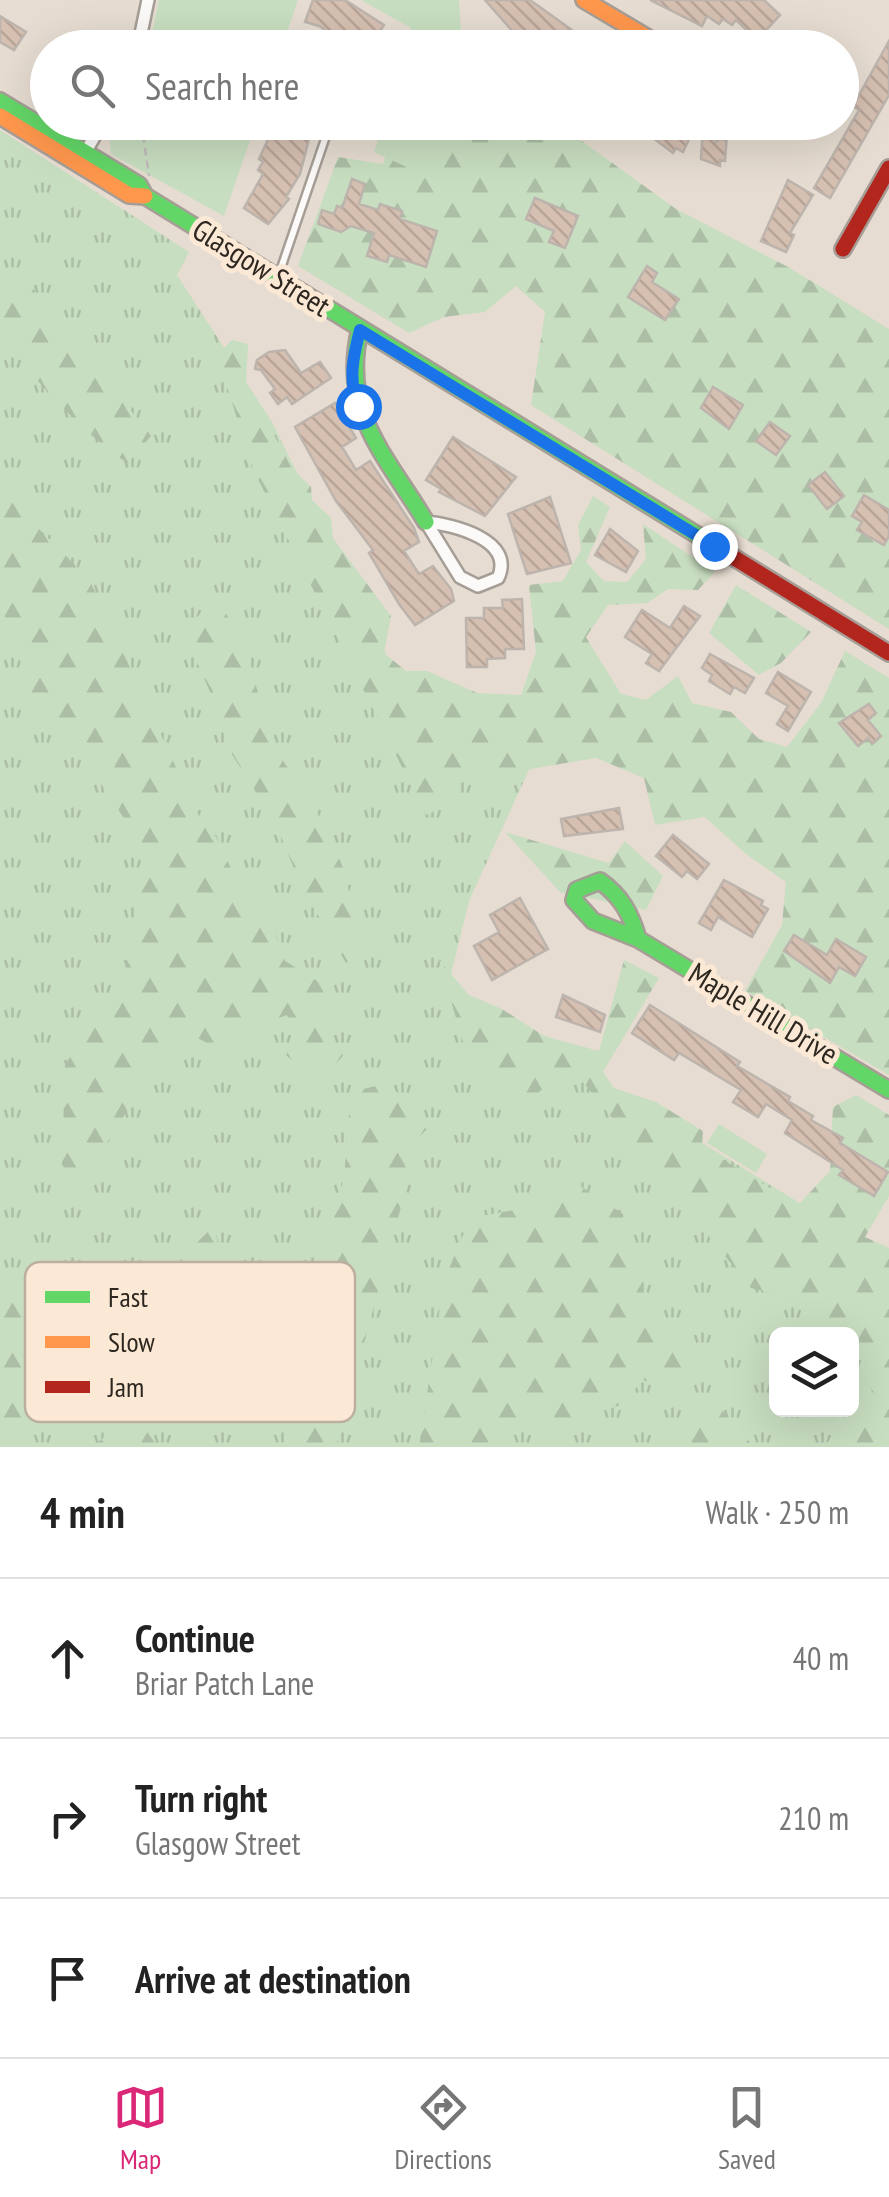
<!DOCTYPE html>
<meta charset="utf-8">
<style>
:root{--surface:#fff;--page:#f2f2f2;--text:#222;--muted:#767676;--line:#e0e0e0;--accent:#db2777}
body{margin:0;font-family:"PT Sans Narrow",sans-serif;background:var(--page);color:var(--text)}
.controls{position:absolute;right:30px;bottom:30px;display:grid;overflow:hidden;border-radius:15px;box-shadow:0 10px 40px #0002}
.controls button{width:90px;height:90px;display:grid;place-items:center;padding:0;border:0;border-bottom:2px solid var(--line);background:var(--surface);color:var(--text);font:50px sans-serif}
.stop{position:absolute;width:30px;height:30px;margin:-22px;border:8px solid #1a73e8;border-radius:50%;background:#fff}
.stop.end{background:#1a73e8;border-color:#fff;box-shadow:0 2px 10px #0008}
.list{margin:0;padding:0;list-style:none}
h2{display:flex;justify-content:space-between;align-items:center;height:130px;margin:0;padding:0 40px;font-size:42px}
h2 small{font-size:32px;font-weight:400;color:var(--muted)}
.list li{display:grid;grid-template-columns:65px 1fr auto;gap:30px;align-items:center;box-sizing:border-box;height:160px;padding:0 40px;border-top:2px solid var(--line)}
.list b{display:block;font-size:38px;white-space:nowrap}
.list p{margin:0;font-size:32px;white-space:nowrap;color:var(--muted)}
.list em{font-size:32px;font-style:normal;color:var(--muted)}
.icon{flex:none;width:55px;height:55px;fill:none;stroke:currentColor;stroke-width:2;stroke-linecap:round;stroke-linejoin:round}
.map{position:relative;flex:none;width:889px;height:1447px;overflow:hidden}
.search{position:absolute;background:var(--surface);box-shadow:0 10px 40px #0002;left:30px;right:30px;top:30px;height:110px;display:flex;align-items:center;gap:25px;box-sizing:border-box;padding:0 35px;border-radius:55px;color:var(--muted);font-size:38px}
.sheet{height:610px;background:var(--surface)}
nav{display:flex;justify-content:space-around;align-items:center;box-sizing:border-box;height:140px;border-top:2px solid var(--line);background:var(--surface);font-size:28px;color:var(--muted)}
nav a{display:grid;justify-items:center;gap:5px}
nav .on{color:var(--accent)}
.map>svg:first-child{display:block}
.grass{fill:url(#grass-tufts);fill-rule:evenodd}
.forest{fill:url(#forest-firs)}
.green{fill:#c8dec0}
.building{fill:url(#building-back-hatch);stroke:#bdb4ad;stroke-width:2.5}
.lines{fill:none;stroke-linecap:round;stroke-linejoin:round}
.lane-casing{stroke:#a69e96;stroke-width:11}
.street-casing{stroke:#a69e96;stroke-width:16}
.fast-casing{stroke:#a69e96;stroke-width:20}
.slow-casing{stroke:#a69e96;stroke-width:20}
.jam-casing{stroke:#a69e96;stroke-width:20}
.path{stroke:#c1bdba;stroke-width:2.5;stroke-dasharray:8 5;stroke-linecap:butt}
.lane{stroke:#fbfaf8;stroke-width:6}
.street{stroke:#fbfaf8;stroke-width:11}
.fast{stroke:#63d668;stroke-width:15}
.slow{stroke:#ff974d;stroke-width:15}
.jam{stroke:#b3261e;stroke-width:15}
.route{stroke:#1a73e8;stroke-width:12}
.labels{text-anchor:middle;stroke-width:10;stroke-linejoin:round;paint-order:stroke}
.street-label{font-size:30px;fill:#2d2720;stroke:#fbe9d6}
.key{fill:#fbe9d6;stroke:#bdaf9f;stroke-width:2.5}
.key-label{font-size:28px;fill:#2d2720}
</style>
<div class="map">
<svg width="889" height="1447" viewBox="0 0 889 1447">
<defs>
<pattern id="grass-tufts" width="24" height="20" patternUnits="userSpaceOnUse" patternTransform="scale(2.5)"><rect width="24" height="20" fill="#c8dec0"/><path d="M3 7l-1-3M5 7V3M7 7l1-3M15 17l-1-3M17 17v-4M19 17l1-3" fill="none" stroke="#acbea5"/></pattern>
<pattern id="forest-firs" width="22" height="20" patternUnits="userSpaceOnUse" patternTransform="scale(2.5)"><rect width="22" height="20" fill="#c8dec0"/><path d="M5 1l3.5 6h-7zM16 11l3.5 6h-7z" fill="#acbea5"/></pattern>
<pattern id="building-back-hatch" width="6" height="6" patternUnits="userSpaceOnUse" patternTransform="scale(2.5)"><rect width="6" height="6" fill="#d6c0b1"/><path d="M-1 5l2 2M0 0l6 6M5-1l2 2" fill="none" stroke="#b8a598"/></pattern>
</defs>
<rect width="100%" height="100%" fill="#e6dcd1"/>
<path class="grass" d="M0,130L189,252L177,275L272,422L396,674L549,726L469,901L448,986L889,1258V1447H0ZM776,1334H852V1410H776Z"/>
<path class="forest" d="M395,123H557L676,209L790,268L889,329V629L531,405L545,312L516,286L485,312L444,317L409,333L298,266L338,157L383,164Z
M0,266L20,272L151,436L128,463C96,445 6,357 0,321C0,304 0,284 0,266Z
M232,340L248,344L246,382L291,467L311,487L312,500L331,518L333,538L391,616L384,653L406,671H427L477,693L521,695L536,652L529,585L563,581L581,550L578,525L593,496L610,507L586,562L604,581L627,582L646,559L643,524L715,572L698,590L668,589L647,603L608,605L586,637L621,694L646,700L678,676L692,703L731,712L759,739L787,747L821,703L845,651L889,678V1075L745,991L782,925L786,882L746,854L705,817L655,825L644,778L596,758L494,775L465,770L455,802L426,815L253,469L217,355Z
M0,468L36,526L89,579L197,813L216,837L236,879L266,906L285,961L324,985V1021L343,1056L331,1069L306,1072L286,1055L294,1034L287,1015L256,1026L221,1050L178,1028L93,1166L74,1177L62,1165L65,1065L126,966L146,851L69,736L31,692L0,603Z
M736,585L811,632L781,663L759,675L709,633Z
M223,609L241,638L276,750L323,822L345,872L361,952L346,963L302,888L276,824L228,748L214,701L194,655L192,622L204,610Z
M505,832L609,863L625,841L663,876L646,910L560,892Z
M439,960L469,995L502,1009L544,1036L599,1051L624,960L659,978L603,1072L614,1088L656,1102L703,1131L702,1147L798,1205L830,1171L833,1107L856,1095L889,1115V1196L865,1237L889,1248V1447H825L844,1416L874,1399L858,1341L809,1303L751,1288L583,1082L547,1085L522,1107L463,1042Z
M383,1084L422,1107L429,1127L413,1143L408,1181L336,1447H283L315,1268L344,1179L349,1115L364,1089Z
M568,1178L623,1214C628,1275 659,1329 696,1378L687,1390L642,1380L624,1404L561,1423L527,1412L482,1447H419L444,1281L470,1218L520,1209Z
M214,1226L231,1299L198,1358L191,1384L169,1396L147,1388L134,1340L182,1257Z
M54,1241L62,1244L51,1279L56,1298L38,1329L24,1415L0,1442V1288L18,1283Z
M720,1408L754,1447H684L700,1415Z
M125,1420L142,1425L158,1447H92Z"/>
<path class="green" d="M159,0H298L282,47H149Z
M361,0H459L462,47H406L411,28Z
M116,123H256L224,216L111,154L109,136Z
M383,123H446L424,175L374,152Z
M719,1124L767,1154L756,1173L707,1143Z"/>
<path class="building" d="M313,0H345L384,25L368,48L348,45L319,26L305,22Z
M485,0H530L597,48H519L522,42Z
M650,0H764L780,15L757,40L736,20L732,25L723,19L719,24L707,16L702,26Z
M0,16L26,32L14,50L0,42Z
M889,41V95L830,198L814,188L859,110L853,106Z
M276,122H310L306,133L310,135L300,174L286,197L289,199L268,224L244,208L263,174L258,170L263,162L259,159Z
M632,122H697L683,152L676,148L673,153Z
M703,127L717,128L716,142L727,133L725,161L720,160V166L701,159Z
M352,179L365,184L359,204L378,210L380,204L402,211L400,219L437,231L426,267L389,255L387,262L367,256L374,233L351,226L341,232L318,224L322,210L334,214L337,206L342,208Z
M788,180L813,195L790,233L794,235L786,252L761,241Z
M535,198L578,216L565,248L549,242L554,231L526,219Z
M647,266L657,273L652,282L679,299L665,320L628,297Z
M285,350L301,373L320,362L331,378L292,404L287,397L278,404L270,393L275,389L261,370L255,369L257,360L269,352Z
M713,387L743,405L729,429L701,408Z
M335,403L356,438L342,447L356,470L370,461L414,528L419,542L404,551L419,574L433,566L451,589L454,601L415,625L399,604L369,553L373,550L336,501L295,427Z
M770,422L790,436L776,455L756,441Z
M453,437L516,477L485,516L439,492L441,489L426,480Z
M825,472L844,496L827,509L808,485Z
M864,495L889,510V536L884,545L857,530L862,522L852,516Z
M550,497L571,563L527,574L508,514Z
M610,529L638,551L626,572L595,555Z
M522,599L524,649H505V658L487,659V667H467L466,618H484V608H503L502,600Z
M684,606L700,616L659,671L646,663L652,654L625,637L642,610L670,628Z
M710,654L754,678L745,693L734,687L730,694L709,681L712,675L702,668Z
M778,672L811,692L788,731L777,724L788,706L766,693Z
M869,704L876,713L868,720L881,736L872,744L868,738L858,746L839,723Z
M619,808L623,829L564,836L561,819Z
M673,835L709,864L697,879L687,871L682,877L656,856Z
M724,880L763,901L761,905L768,909L752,937L718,917L711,930L699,923Z
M520,898L548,949L492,980L474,946L499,932L490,915Z
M794,935L827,955L836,939L866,957L855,976L839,967L830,983L784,951Z
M563,995L605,1015L600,1032L556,1017Z
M650,1005L740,1062L737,1066L790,1097L788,1101L813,1116L811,1120L843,1138L840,1143L888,1172L874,1196L839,1175L843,1170L785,1133L792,1120L766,1104L758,1117L733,1102L741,1090L679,1053L674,1060L632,1033Z"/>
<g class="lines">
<g class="lane-casing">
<path id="lane" d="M278,277L325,139L324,122"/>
</g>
<g class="street-casing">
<path id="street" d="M138,48L148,0
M83,156L103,122
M426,522C452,524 516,540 498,578L478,586L460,577Z"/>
</g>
<g class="fast-casing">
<path id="fast" d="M0,101L139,185L145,196L720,549
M360,329C340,412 385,454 426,522
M638,939C631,914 621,896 600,881L577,890L574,900L593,921L638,939L889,1090"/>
</g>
<g class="slow-casing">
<path id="slow" d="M584,0L665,48
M0,116L129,195L145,196"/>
</g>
<g class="jam-casing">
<path id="jam" d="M843,249L889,168
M720,549L889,653"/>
</g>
<path class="path" d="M141,122L149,176"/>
<use href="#lane" class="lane"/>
<use href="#street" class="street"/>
<use href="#fast" class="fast"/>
<use href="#slow" class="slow"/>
<use href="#jam" class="jam"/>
</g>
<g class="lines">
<path class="route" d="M358,406C348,379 353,357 360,330L714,546"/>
</g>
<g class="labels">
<g class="street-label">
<text transform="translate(261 268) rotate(32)" y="10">Glasgow Street</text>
<text transform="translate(763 1014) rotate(31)" y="10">Maple Hill Drive</text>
</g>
</g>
<rect x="25" y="1262" width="330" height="160" rx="15" class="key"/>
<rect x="45" y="1291" width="45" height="12" fill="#63d668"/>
<rect x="45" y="1336" width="45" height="12" fill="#ff974d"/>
<rect x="45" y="1381" width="45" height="12" fill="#b3261e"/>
<g class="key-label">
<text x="108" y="1307">Fast</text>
<text x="108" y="1352">Slow</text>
<text x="108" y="1397">Jam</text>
</g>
</svg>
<div class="controls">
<button><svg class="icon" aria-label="layers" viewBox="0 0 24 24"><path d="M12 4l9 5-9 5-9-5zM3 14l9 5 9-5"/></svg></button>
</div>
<div class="stop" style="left:358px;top:406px"></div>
<div class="stop end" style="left:714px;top:546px"></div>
<div class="search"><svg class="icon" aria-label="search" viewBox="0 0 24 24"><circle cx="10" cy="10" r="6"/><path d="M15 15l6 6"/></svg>Search here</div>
</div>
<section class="sheet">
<h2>4 min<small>Walk · 250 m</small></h2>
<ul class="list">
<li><svg class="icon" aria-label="ahead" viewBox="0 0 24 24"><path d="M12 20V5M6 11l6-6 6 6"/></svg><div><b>Continue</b><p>Briar Patch Lane</p></div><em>40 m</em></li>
<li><svg class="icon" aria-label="right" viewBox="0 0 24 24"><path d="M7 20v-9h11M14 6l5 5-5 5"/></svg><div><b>Turn right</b><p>Glasgow Street</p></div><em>210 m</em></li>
<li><svg class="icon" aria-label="arrive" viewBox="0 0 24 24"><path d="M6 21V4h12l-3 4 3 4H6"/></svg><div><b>Arrive at destination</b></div></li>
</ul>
</section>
<nav>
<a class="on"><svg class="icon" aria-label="map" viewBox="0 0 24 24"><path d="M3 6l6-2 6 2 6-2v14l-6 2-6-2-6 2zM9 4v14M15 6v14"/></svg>Map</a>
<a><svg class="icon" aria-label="directions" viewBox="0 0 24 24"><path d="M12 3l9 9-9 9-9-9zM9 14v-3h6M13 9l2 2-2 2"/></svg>Directions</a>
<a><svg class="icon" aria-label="saved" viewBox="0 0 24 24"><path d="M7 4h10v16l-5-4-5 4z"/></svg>Saved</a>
</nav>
